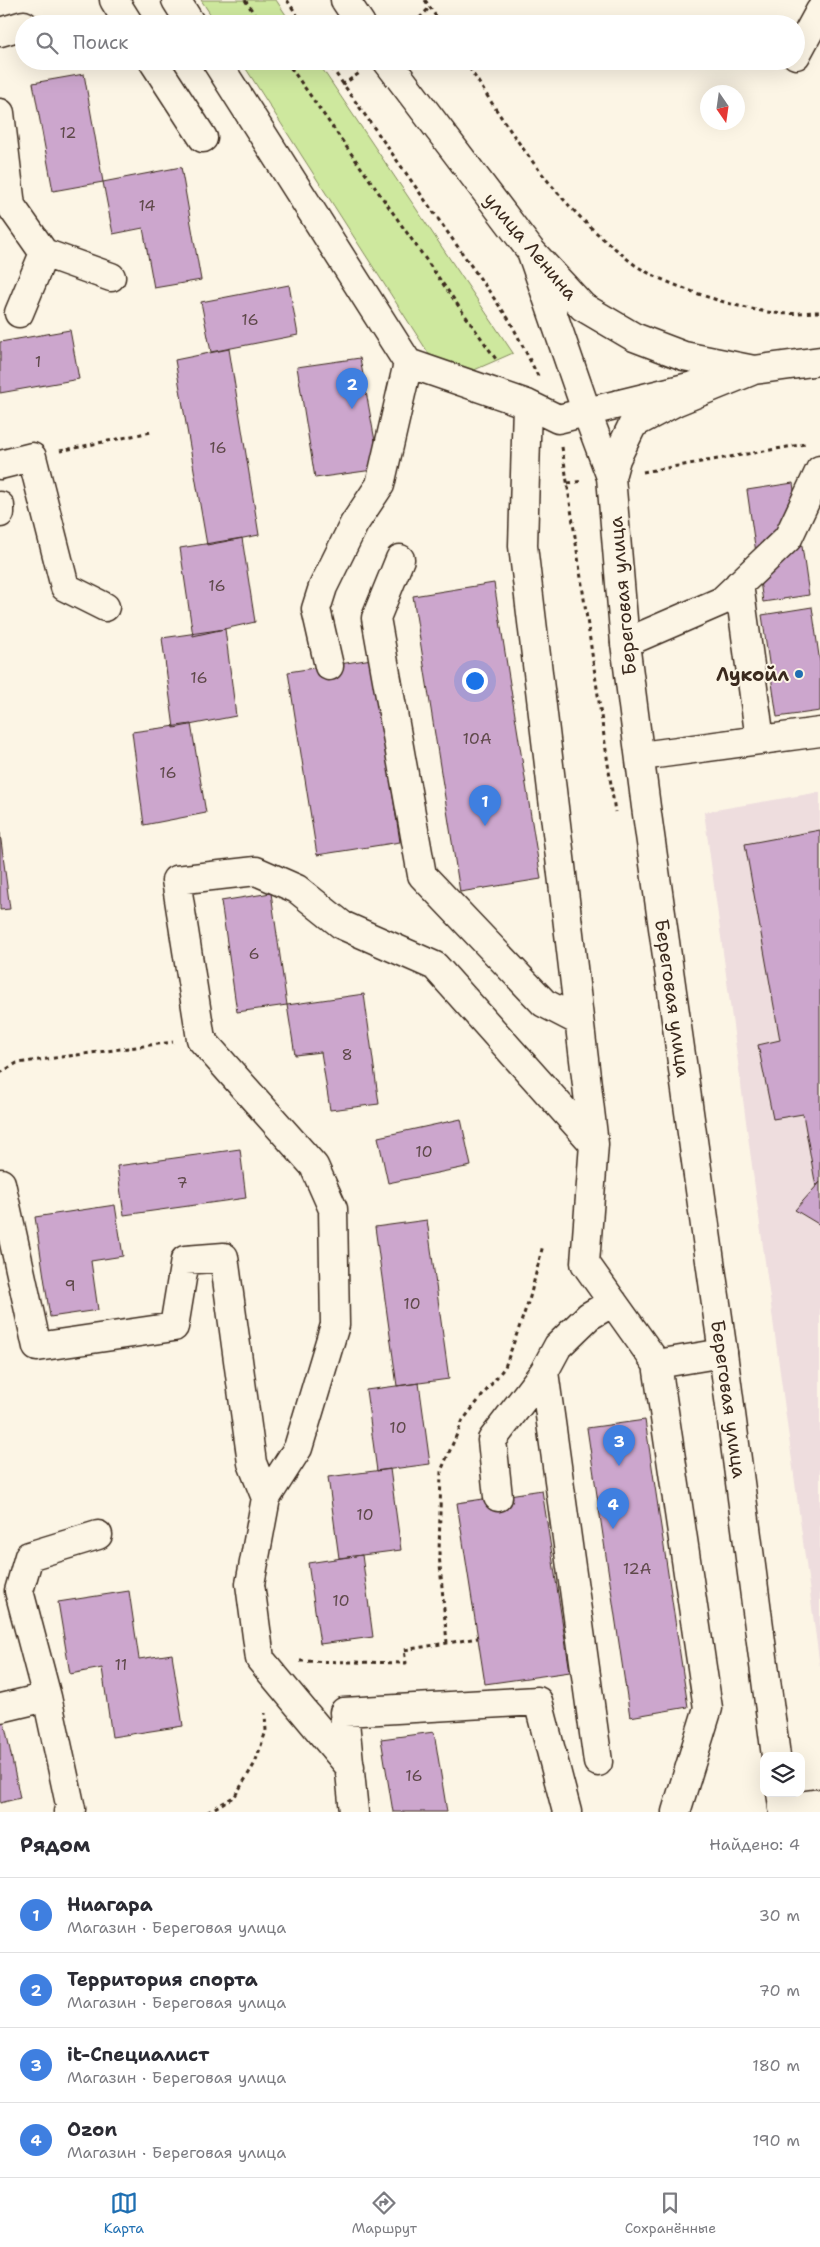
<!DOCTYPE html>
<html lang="ru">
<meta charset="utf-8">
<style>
:root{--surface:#fff;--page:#f7f7f7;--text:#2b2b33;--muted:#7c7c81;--line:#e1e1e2;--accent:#1f6fb2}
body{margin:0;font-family:"Shantell Sans",sans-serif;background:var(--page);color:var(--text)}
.controls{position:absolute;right:15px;bottom:15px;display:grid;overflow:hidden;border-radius:10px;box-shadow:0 5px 20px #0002}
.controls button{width:45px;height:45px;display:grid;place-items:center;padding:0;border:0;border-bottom:1px solid var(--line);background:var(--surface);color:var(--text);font:25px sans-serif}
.compass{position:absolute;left:700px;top:85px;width:45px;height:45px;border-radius:50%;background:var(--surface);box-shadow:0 5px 20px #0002;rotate:167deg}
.you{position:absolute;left:474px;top:680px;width:18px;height:18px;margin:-12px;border:4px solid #fff;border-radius:50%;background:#1a73e8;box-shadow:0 0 0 8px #1a73e833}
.badge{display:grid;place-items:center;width:32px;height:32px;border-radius:50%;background:var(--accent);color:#fff;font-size:16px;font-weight:700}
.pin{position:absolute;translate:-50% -41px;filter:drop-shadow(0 1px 2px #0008)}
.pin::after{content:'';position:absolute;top:26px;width:18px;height:15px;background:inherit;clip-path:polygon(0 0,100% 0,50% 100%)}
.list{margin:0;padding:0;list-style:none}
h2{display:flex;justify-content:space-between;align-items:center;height:65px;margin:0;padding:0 20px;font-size:21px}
h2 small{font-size:16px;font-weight:400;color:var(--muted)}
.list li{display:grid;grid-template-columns:32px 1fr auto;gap:15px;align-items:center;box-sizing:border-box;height:75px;padding:0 20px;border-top:1px solid var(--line)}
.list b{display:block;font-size:19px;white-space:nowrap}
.list p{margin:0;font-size:16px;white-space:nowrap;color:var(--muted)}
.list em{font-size:16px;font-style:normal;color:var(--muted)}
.icon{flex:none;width:28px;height:28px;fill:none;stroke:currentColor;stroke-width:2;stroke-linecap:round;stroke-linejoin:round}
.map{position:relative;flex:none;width:820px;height:1812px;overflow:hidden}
.search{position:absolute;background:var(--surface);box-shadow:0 5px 20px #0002;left:15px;right:15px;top:15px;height:55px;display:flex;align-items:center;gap:12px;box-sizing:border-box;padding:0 18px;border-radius:28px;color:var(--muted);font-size:19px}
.sheet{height:365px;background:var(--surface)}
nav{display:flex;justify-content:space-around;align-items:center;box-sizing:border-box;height:70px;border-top:1px solid var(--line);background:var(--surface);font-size:14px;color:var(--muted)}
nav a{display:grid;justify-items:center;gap:2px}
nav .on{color:var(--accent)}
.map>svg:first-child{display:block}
.built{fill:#eeddde}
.green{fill:#cee89e;stroke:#84895e}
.building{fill:#cca6cd;stroke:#3b2a1e}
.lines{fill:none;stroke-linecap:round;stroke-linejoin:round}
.minor-casing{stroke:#3b2a1e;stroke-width:31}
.major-casing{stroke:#3b2a1e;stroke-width:31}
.path{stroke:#3b2a1e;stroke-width:3;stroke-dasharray:4 4;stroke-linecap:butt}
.minor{stroke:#fcf5e5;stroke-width:28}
.major{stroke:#fcf5e5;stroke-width:28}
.poi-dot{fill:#1f6fb2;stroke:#fcf5e5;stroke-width:2}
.labels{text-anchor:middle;stroke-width:4;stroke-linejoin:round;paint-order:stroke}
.number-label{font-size:16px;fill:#5f494a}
.street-label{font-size:19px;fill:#3b2a1e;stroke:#fcf5e5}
.poi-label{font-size:19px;font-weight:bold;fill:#3b2a1e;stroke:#fcf5e5;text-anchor:end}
</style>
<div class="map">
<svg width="820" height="1812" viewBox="0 0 820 1812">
<rect width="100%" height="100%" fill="#fcf5e5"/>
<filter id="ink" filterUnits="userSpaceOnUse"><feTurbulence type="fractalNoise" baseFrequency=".02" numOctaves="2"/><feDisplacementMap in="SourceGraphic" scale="10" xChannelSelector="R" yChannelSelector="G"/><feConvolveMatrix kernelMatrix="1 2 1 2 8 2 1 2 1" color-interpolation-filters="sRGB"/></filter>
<g filter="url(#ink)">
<path class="built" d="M820,792V1667L704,812Z"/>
<path class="green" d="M201,0H276L292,24H217Z
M241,61H317L513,353L447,382Z"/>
<path class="building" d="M84,74L103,182L53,191L33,83Z
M181,167L201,280L154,288L143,228L113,234L103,182Z
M289,285L298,335L211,352L201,302Z
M70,330L79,379L0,393V342Z
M229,349L259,535L207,545L175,360Z
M360,358L380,469L315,478L297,367Z
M793,483L809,595L763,602L747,490Z
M242,538L255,622L193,636L180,548Z
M494,583L541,879L460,892L413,596Z
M812,607L820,663V711L777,717L762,615Z
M225,629L236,716L174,728L162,638Z
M372,659L400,842L317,855L288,672Z
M191,724L206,813L144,825L132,732Z
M820,830V1182L816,1187L803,1114L773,1119L758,1045L780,1040L745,844Z
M0,833L10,909L0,910Z
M271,893L287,1005L237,1012L221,901Z
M364,994L379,1104L330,1110L321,1052L295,1055L287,1005Z
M461,1119L471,1166L388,1183L378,1137Z
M240,1149L246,1198L124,1215L117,1166Z
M820,1182V1225L795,1210Z
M115,1205L123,1256L91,1261L98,1310L50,1317L35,1217Z
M427,1220L449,1379L397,1386L375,1227Z
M419,1383L430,1464L377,1471L366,1390Z
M645,1420L688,1707L630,1717L587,1428Z
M390,1469L401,1550L339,1558L328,1477Z
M542,1490L570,1672L485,1684L457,1503Z
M362,1555L373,1637L320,1644L308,1563Z
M129,1591L139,1659L172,1654L183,1726L112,1737L102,1668L70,1674L58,1602Z
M0,1702L20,1798L0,1803Z
M434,1732L447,1812H393L381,1739Z"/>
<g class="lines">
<g class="minor-casing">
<path id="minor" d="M114,0L129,24
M176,0L191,24
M0,32L24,25
M796,55L820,11
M153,61L203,138
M216,61L408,363L527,404L558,419L697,385
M0,113L11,206L44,253
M19,313L44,253L111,277
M527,404L523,546L594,1144L585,1263L657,1364L708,1708L676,1812
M0,465L32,457L65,587L105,607
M0,506V513
M400,559L376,618L422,875L544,1003L579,1021
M739,584L760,740
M625,643L722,601L788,538L820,470
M329,666L316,609L323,587L354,524L380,485L408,363
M641,756L820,732
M1,1183L37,1347L174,1327L185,1260L224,1257L252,1463L266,1498
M657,1364L723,1353
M498,1497L492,1440L544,1372
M47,1697L19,1591L29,1556L98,1535
M1,1708L47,1697L71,1809L68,1812
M598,1762L544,1372L558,1346L589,1316L613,1302
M350,1767L260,1659L250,1584L266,1498L298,1448L335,1325L333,1209L314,1166L201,1039L176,880L256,871L297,889L342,925L435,966L594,1144
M783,1808L820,1803
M354,1812L344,1712L538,1701L567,1812"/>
</g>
<g class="major-casing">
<path id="major" d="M345,0L361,24
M387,61L531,251L583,307L634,337L684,356L754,370
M531,251L587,413L611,477L625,643L646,807L723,1353L776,1756
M611,477L616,459L633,424L675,402L754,370L820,361
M781,1793L784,1812"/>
</g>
<path class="path" d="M245,0L261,24
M287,0L303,24
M425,0L441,24
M291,24L299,18
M414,24L430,7
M286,61L498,362
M327,61L510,321L538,376
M465,61C508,129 553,200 617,250C624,256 630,262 638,267C671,287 735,308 774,313C789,315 805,312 820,312
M342,85L361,72
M562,447L615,812
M60,451L151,432
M643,472L805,444
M568,483L583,481
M0,1073L17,1063L173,1042
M447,1643L439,1554L441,1471L463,1420L505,1367L530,1297L543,1245
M300,1661L406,1663L404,1650L478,1638
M208,1812L235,1796L255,1763L266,1731L265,1713"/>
<use href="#minor" class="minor"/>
<use href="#major" class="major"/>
</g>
</g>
<circle class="poi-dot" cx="799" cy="674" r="5"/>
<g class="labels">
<g class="number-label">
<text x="68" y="138">12</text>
<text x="147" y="211">14</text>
<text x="250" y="325">16</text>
<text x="38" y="367">1</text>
<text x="218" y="453">16</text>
<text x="217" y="591">16</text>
<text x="199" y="683">16</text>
<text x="477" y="744">10А</text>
<text x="168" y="778">16</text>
<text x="254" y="959">6</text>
<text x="347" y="1060">8</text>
<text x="424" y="1157">10</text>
<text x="182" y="1188">7</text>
<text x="70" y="1291">9</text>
<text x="412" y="1309">10</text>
<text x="398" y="1433">10</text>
<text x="365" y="1520">10</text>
<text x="637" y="1574">12А</text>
<text x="341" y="1606">10</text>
<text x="121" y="1670">11</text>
<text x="414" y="1781">16</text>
</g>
<g class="street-label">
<text transform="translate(531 246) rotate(50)" y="7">улица Ленина</text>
<text transform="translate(622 596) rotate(-95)" y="7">Береговая улица</text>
<text transform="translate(673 998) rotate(82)" y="7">Береговая улица</text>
<text transform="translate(729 1399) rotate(82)" y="7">Береговая улица</text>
</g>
<g class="poi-label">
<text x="789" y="681">Лукойл</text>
</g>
</g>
</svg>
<div class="controls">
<button><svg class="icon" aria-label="layers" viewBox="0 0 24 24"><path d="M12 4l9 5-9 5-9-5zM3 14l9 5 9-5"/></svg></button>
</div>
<svg class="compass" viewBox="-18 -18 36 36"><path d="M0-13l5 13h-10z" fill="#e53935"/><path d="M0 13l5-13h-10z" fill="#7c7c81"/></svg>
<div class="you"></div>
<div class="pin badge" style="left:485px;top:826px;background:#3f7fe0">1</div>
<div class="pin badge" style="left:352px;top:409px;background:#3f7fe0">2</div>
<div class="pin badge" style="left:619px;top:1466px;background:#3f7fe0">3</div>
<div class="pin badge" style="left:613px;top:1529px;background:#3f7fe0">4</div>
<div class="search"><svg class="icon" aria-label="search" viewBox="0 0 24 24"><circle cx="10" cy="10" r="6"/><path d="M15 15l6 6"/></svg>Поиск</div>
</div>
<section class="sheet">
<h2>Рядом<small>Найдено: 4</small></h2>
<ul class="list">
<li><span class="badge" style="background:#3f7fe0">1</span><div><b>Ниагара</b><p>Магазин · Береговая улица</p></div><em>30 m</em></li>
<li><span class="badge" style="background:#3f7fe0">2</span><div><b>Территория спорта</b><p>Магазин · Береговая улица</p></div><em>70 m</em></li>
<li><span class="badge" style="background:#3f7fe0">3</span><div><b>it-Специалист</b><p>Магазин · Береговая улица</p></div><em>180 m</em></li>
<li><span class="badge" style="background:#3f7fe0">4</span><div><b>Ozon</b><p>Магазин · Береговая улица</p></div><em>190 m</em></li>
</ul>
</section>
<nav>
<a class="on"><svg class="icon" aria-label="map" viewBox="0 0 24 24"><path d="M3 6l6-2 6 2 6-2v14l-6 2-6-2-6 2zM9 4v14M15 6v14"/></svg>Карта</a>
<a><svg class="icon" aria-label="directions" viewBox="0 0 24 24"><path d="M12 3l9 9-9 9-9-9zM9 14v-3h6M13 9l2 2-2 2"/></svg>Маршрут</a>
<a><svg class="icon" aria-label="saved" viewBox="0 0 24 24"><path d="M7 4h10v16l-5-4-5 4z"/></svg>Сохранённые</a>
</nav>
